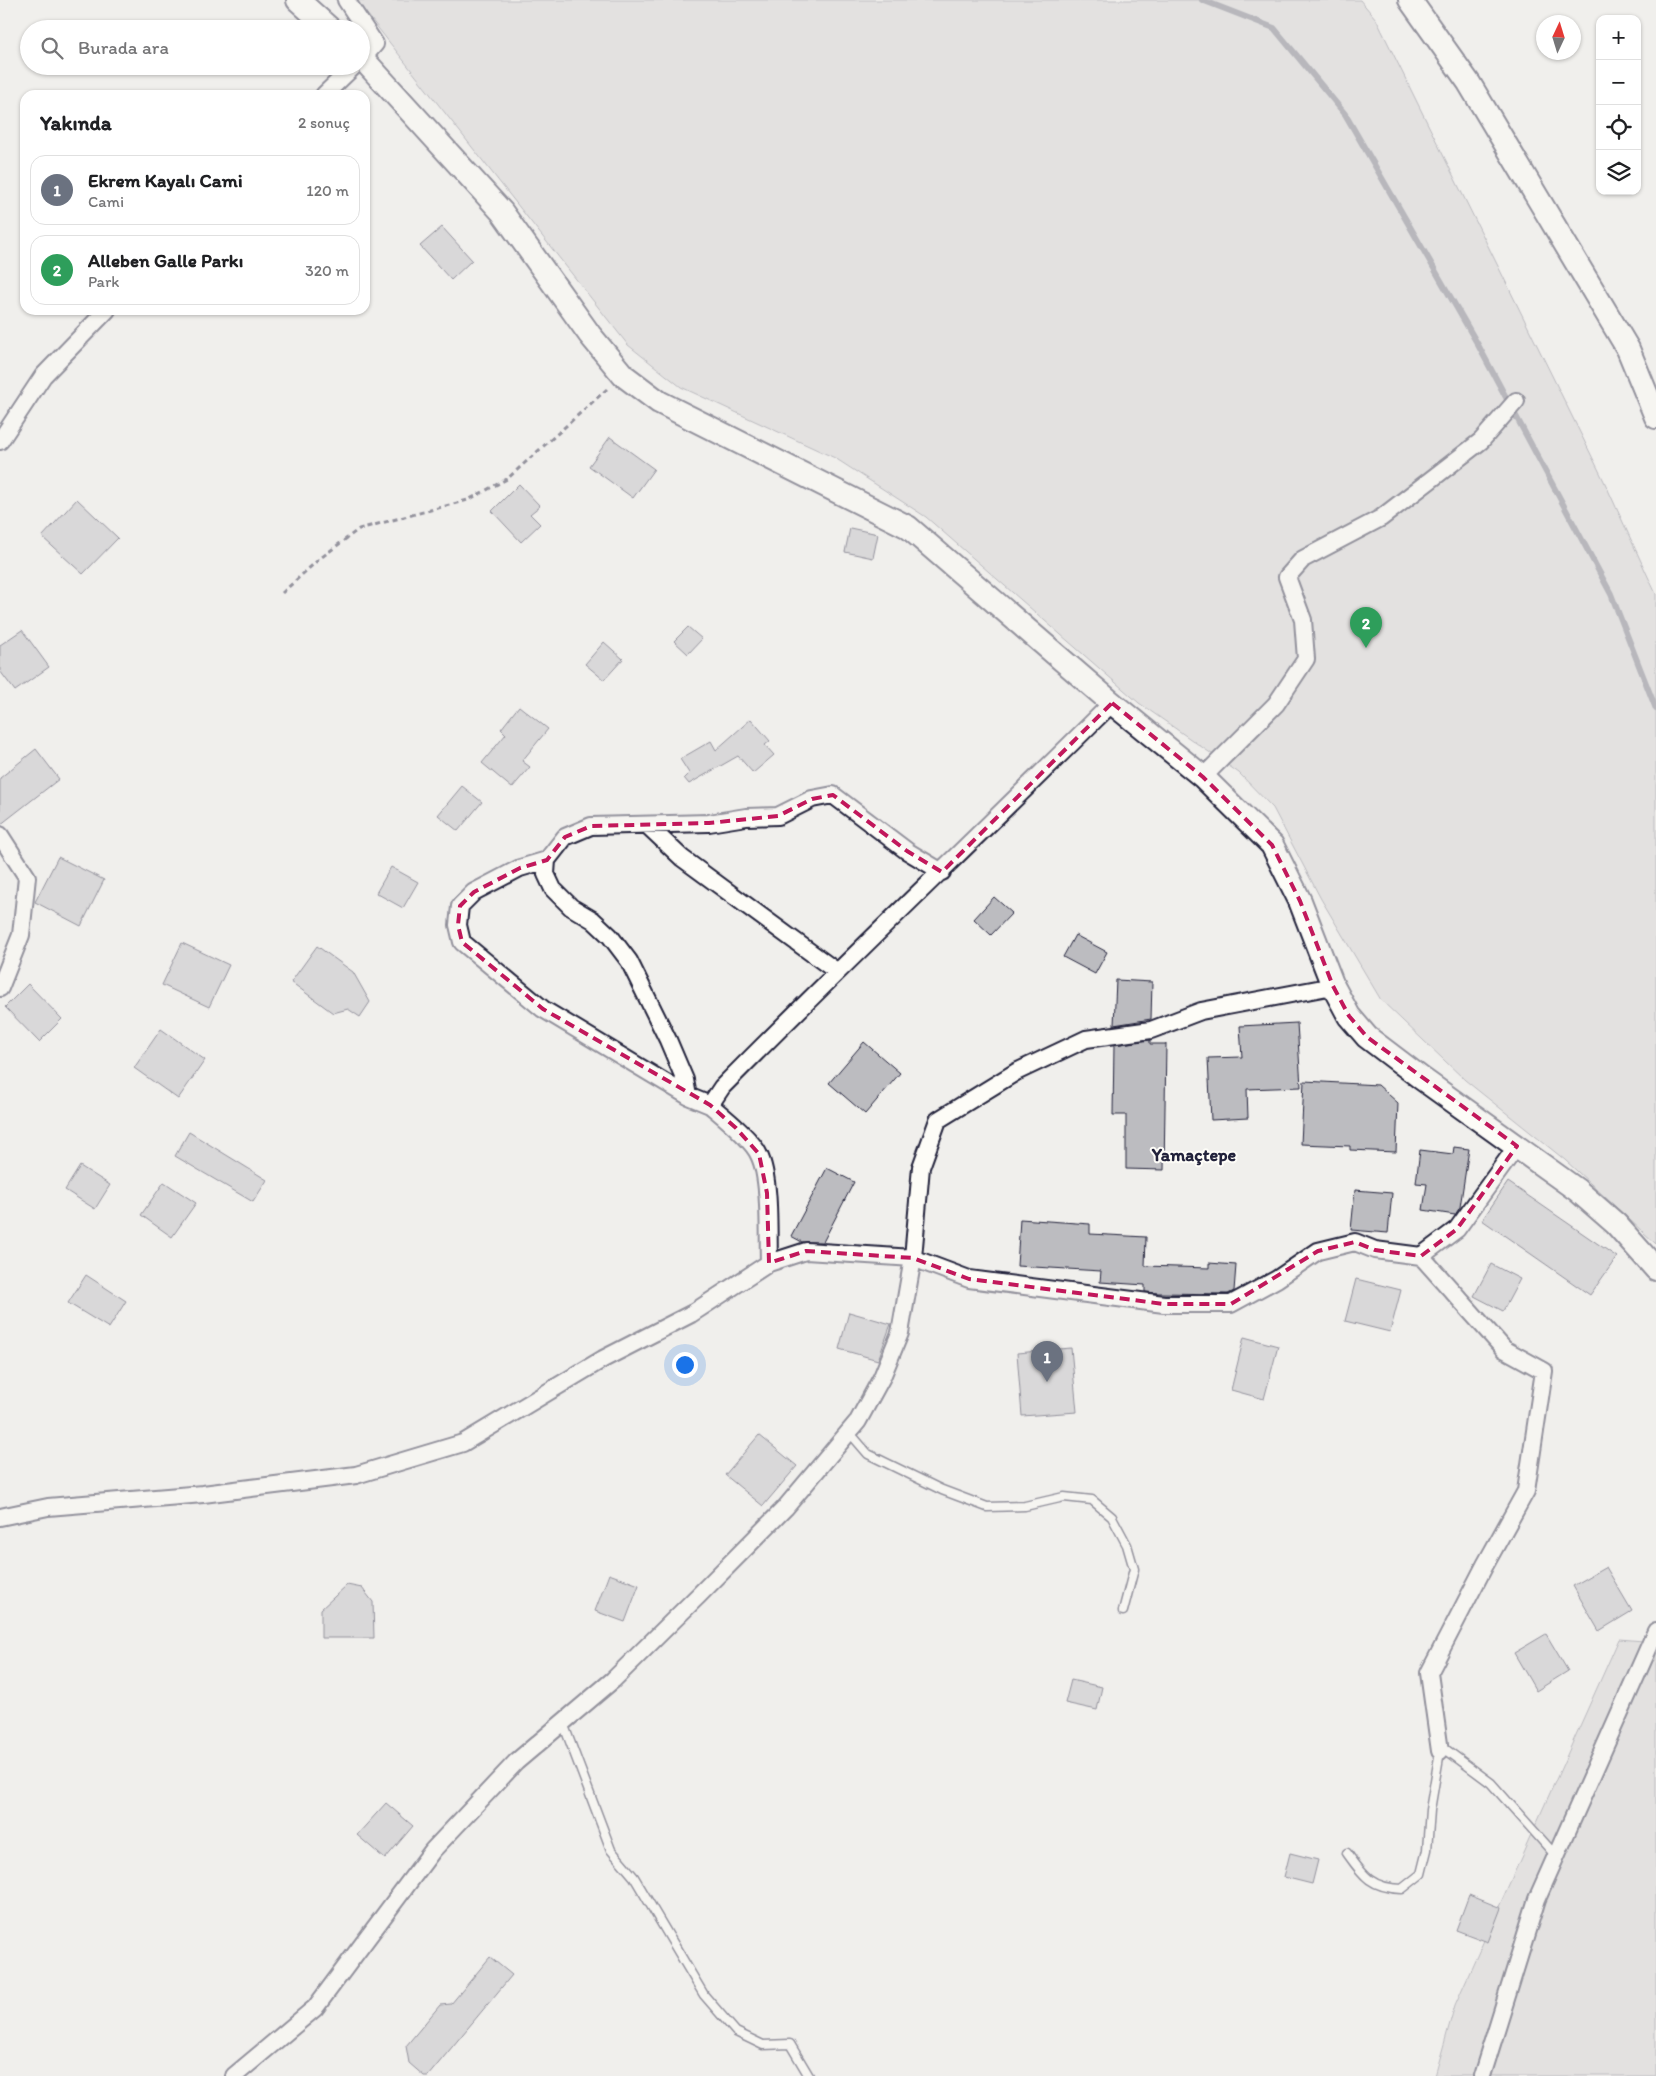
<!DOCTYPE html>
<html lang="tr">
<meta charset="utf-8">
<style>
:root{--surface:#fff;--page:#f6f6f6;--text:#202124;--muted:#757577;--line:#e0e0e0;--accent:#db2777}
body{margin:0;font-family:Itim,sans-serif;background:var(--page);color:var(--text)}
.controls{position:absolute;right:15px;top:15px;display:grid;overflow:hidden;border-radius:10px;box-shadow:0 1px 4px #0004}
.controls button{width:45px;height:45px;display:grid;place-items:center;padding:0;border:0;border-bottom:1px solid var(--line);background:var(--surface);color:var(--text);font:25px sans-serif}
.compass{position:absolute;left:1536px;top:15px;width:45px;height:45px;border-radius:50%;background:var(--surface);box-shadow:0 1px 4px #0004;rotate:4deg}
.you{position:absolute;left:684px;top:1364px;width:18px;height:18px;margin:-12px;border:4px solid #fff;border-radius:50%;background:#1a73e8;box-shadow:0 0 0 8px #1a73e833}
.badge{display:grid;place-items:center;width:32px;height:32px;border-radius:50%;background:var(--accent);color:#fff;font-size:16px;font-weight:700}
.pin{position:absolute;translate:-50% -41px;filter:drop-shadow(0 1px 2px #0008)}
.pin::after{content:'';position:absolute;top:26px;width:18px;height:15px;background:inherit;clip-path:polygon(0 0,100% 0,50% 100%)}
.list{margin:0;padding:0;list-style:none}
h2{display:flex;justify-content:space-between;align-items:center;height:65px;margin:0;padding:0 20px;font-size:21px}
h2 small{font-size:16px;font-weight:400;color:var(--muted)}
.list li{display:grid;grid-template-columns:32px 1fr auto;gap:15px;align-items:center;box-sizing:border-box;height:70px;margin:0 10px 10px;padding:0 10px;border:1px solid var(--line);border-radius:15px}
.list b{display:block;font-size:19px;white-space:nowrap}
.list p{margin:0;font-size:16px;white-space:nowrap;color:var(--muted)}
.list em{font-size:16px;font-style:normal;color:var(--muted)}
.icon{flex:none;width:28px;height:28px;fill:none;stroke:currentColor;stroke-width:2;stroke-linecap:round;stroke-linejoin:round}
.map{position:relative;flex:none;width:1656px;height:2076px;overflow:hidden}
.search{position:absolute;background:var(--surface);box-shadow:0 1px 4px #0004;left:20px;top:20px;width:350px;height:55px;display:flex;align-items:center;gap:12px;box-sizing:border-box;padding:0 18px;border-radius:28px;color:var(--muted);font-size:19px}
.panel{position:absolute;background:var(--surface);box-shadow:0 1px 4px #0004;left:20px;top:90px;width:350px;height:225px;border-radius:15px}
.map>svg:first-child{display:block}
.green{fill:#d2d1d1;stroke:#7a7a86}
.lines{fill:none;stroke-linecap:round;stroke-linejoin:round}
.stream{stroke:#737381;stroke-width:6}
.building{fill:#bcbcc0;stroke:#22223b}
.lane-casing{stroke:#22223b;stroke-width:11}
.street-casing{stroke:#22223b;stroke-width:20}
.secondary-casing{stroke:#22223b;stroke-width:26}
.path{stroke:#22223b;stroke-width:3;stroke-dasharray:5 4;stroke-linecap:butt}
.lane{stroke:#fdfcf7;stroke-width:8}
.street{stroke:#fdfcf7;stroke-width:16}
.secondary{stroke:#fdfcf7;stroke-width:22}
.marked{fill:none;stroke:#c2185b;stroke-width:4;stroke-dasharray:10 6;stroke-linejoin:round}
.labels{text-anchor:middle;stroke-width:4;stroke-linejoin:round;paint-order:stroke}
.quarter-label{font-size:18px;font-weight:bold;fill:#22223b;stroke:#fdfcf7}
</style>
<div class="map">
<svg width="1656" height="2076" viewBox="0 0 1656 2076">
<rect width="100%" height="100%" fill="#f0efec"/>
<filter id="ink" filterUnits="userSpaceOnUse"><feTurbulence type="fractalNoise" baseFrequency=".02" numOctaves="2"/><feDisplacementMap in="SourceGraphic" scale="10" xChannelSelector="R" yChannelSelector="G"/><feConvolveMatrix kernelMatrix="1 2 1 2 8 2 1 2 1" color-interpolation-filters="sRGB"/></filter>
<g filter="url(#ink)">
<path class="green" d="M356,0H1360L1376,19L1604,481L1656,594V1244L1565,1160L1465,1080L1381,1000L1321,899L1273,808L1239,773L1139,703L926,517L835,458L681,387L628,345Z
M1619,1639L1656,1642V2076H1435L1455,2005Z"/>
<g class="lines">
<path class="stream" d="M1202,0L1274,28L1345,114L1477,343L1611,594L1656,709"/>
</g>
<path class="building" d="M442,227L472,260L451,280L420,246Z
M610,437L654,469L633,498L589,466Z
M519,484L540,506L530,514L540,524L521,542L492,511Z
M77,499L118,538L83,574L42,537Z
M850,528L878,534L873,558L845,552Z
M688,627L702,639L688,654L674,641Z
M22,630L49,667L15,691L0,671V645Z
M604,642L623,659L604,680L585,664Z
M519,706L548,729L522,761L530,767L512,788L482,763L506,734L501,729Z
M751,719L770,741L765,745L774,755L753,773L738,756L689,784L684,778L689,773L680,759L711,741L716,750Z
M36,749L59,779L0,825V778Z
M462,786L482,802L458,831L438,815Z
M58,857L104,880L81,926L35,902Z
M391,867L418,882L403,908L376,893Z
M994,897L1012,913L991,935L974,919Z
M1075,935L1107,952L1095,974L1063,957Z
M182,943L229,965L209,1007L162,985Z
M317,946L353,972L370,1002L360,1017L348,1009L333,1013L291,982Z
M1116,980L1152,982L1151,1019L1114,1025Z
M28,984L62,1019L39,1042L5,1007Z
M1297,1023L1301,1087L1247,1089L1248,1118L1211,1120L1208,1058L1242,1057L1240,1026Z
M161,1029L205,1060L178,1099L134,1068Z
M1150,1040V1044H1166L1164,1170L1126,1169V1115H1113L1114,1045Z
M864,1042L900,1073L865,1114L829,1083Z
M1304,1081L1378,1085L1398,1103L1396,1152L1350,1150V1146L1301,1144Z
M189,1132L267,1180L253,1202L175,1156Z
M1454,1147L1469,1149L1460,1207L1455,1215L1423,1210L1427,1184L1416,1183L1420,1150L1453,1154Z
M80,1166L110,1185L95,1209L65,1190Z
M827,1168L854,1182L823,1242H802L791,1236Z
M164,1182L196,1203L172,1237L141,1215Z
M1508,1182L1617,1257L1590,1295L1482,1220Z
M1355,1190L1392,1193L1388,1233L1351,1230Z
M1020,1219L1090,1224V1234L1146,1237L1145,1266L1209,1268V1263L1236,1265L1234,1291L1228,1294L1159,1293L1145,1292V1285L1100,1282L1101,1271L1017,1266Z
M1491,1264L1520,1279L1503,1311L1474,1296Z
M86,1275L126,1301L109,1328L68,1303Z
M1356,1279L1401,1290L1390,1332L1345,1321Z
M849,1312L891,1324L878,1360L839,1349Z
M1244,1337L1278,1346L1264,1399L1231,1390Z
M1071,1348L1077,1412L1022,1416L1017,1353Z
M759,1435L797,1466L763,1506L725,1475Z
M1606,1567L1632,1611L1599,1631L1573,1586Z
M609,1574L639,1585L625,1622L595,1611Z
M347,1585L362,1588L373,1602L374,1638H321V1609Z
M1546,1634L1568,1671L1536,1691L1514,1653Z
M1071,1680L1102,1687L1097,1710L1065,1703Z
M386,1803L413,1826L385,1859L357,1835Z
M1290,1853L1318,1860L1312,1884L1284,1877Z
M1469,1895L1501,1908L1488,1942L1456,1930Z
M490,1957L512,1975L428,2076H424L409,2063L406,2046L440,2005L451,2004Z"/>
<g class="lines">
<g class="lane-casing">
<path id="lane" d="M849,1432L868,1454L942,1490L987,1507L1025,1506L1064,1497L1092,1500L1112,1517L1127,1545L1134,1569L1123,1611
M563,1723L611,1850L634,1877L704,1995L736,2032L763,2045L790,2044L809,2076
M1441,1746L1491,1783L1556,1856
M1347,1853C1364,1877 1372,1888 1402,1889L1421,1874L1427,1850L1430,1810L1440,1751"/>
</g>
<g class="street-casing">
<path id="street" d="M346,0L375,44L361,60
M324,95L354,66
M0,441L43,376L107,310
M1203,777L1276,704L1306,659L1303,620L1287,577L1303,559L1381,518L1481,441L1516,401
M648,826L682,858L836,971
M0,835L27,877L21,935L0,988
M547,860L520,868L474,892L460,906L458,925L462,942L543,1009L688,1096
M710,1105L688,1096L685,1080L668,1040L629,961L610,936L593,920L571,907L553,889L546,874L547,860L565,837L591,826L709,823L746,817L778,816L812,799L833,795L907,851L942,872
M1421,1256L1504,1349L1544,1371L1526,1491L1485,1565L1429,1673L1440,1751
M769,1263C768,1235 771,1179 759,1155C752,1139 723,1116 710,1105L722,1087C850,957 983,832 1112,703
M0,1517L48,1507L203,1494L356,1475L463,1443L603,1359L691,1314L769,1263L806,1251L913,1258L969,1279L1164,1304H1231L1277,1279L1318,1251L1355,1242L1375,1250L1421,1256L1457,1229L1517,1146
M234,2076L315,2008L433,1850L516,1762L613,1680L699,1595L785,1508L858,1421L882,1377L900,1333L913,1258L921,1167L938,1120L1016,1072L1086,1039L1151,1030L1201,1011L1333,986
M1482,2076L1537,1899L1656,1631"/>
</g>
<g class="secondary-casing">
<path id="secondary" d="M298,0L330,29
M1410,0L1469,83L1628,349L1656,417
M361,57L502,212L590,335L623,375L659,402L908,527L1112,703L1203,777L1272,845L1300,901L1333,986L1349,1016L1367,1037L1421,1078L1577,1190L1616,1224L1656,1269"/>
</g>
<path class="path" d="M282,593L318,560L359,529L468,500L507,479L607,389"/>
<use href="#lane" class="lane"/>
<use href="#street" class="street"/>
<use href="#secondary" class="secondary"/>
</g>
</g>
<path d="M0 0H1656V2076H0ZM1112,703L1203,777L1272,845L1300,901L1333,986L1349,1016L1367,1037L1517,1146L1457,1229L1421,1256L1375,1250L1355,1242L1318,1251L1231,1304H1164L969,1279L913,1258L806,1251L769,1263L767,1193L759,1154L736,1128L710,1105L543,1009L462,942L458,925L460,906L474,892L520,868L547,860L565,837L591,826L709,823L778,816L812,799L833,795L907,851L942,872Z" fill="#f0efec" fill-opacity=".55" fill-rule="evenodd"/>
<path class="marked" d="M1112,703L1203,777L1272,845L1300,901L1333,986L1349,1016L1367,1037L1517,1146L1457,1229L1421,1256L1375,1250L1355,1242L1318,1251L1231,1304H1164L969,1279L913,1258L806,1251L769,1263L767,1193L759,1154L736,1128L710,1105L543,1009L462,942L458,925L460,906L474,892L520,868L547,860L565,837L591,826L709,823L778,816L812,799L833,795L907,851L942,872Z"/>
<g class="labels">
<g class="quarter-label">
<text x="1194" y="1161">Yamaçtepe</text>
</g>
</g>
</svg>
<div class="controls">
<button>+</button>
<button>−</button>
<button><svg class="icon" aria-label="locate" viewBox="0 0 24 24"><circle cx="12" cy="12" r="6"/><path d="M12 2v4M12 18v4M2 12h4M18 12h4"/></svg></button>
<button><svg class="icon" aria-label="layers" viewBox="0 0 24 24"><path d="M12 4l9 5-9 5-9-5zM3 14l9 5 9-5"/></svg></button>
</div>
<svg class="compass" viewBox="-18 -18 36 36"><path d="M0-13l5 13h-10z" fill="#e53935"/><path d="M0 13l5-13h-10z" fill="#757577"/></svg>
<div class="you"></div>
<div class="pin badge" style="left:1047px;top:1382px;background:#6b7280">1</div>
<div class="pin badge" style="left:1366px;top:648px;background:#2e9e5b">2</div>
<div class="search"><svg class="icon" aria-label="search" viewBox="0 0 24 24"><circle cx="10" cy="10" r="6"/><path d="M15 15l6 6"/></svg>Burada ara</div>
<section class="panel">
<h2>Yakında<small>2 sonuç</small></h2>
<ul class="list">
<li><span class="badge" style="background:#6b7280">1</span><div><b>Ekrem Kayalı Cami</b><p>Cami</p></div><em>120 m</em></li>
<li><span class="badge" style="background:#2e9e5b">2</span><div><b>Alleben Galle Parkı</b><p>Park</p></div><em>320 m</em></li>
</ul>
</section>
</div>
